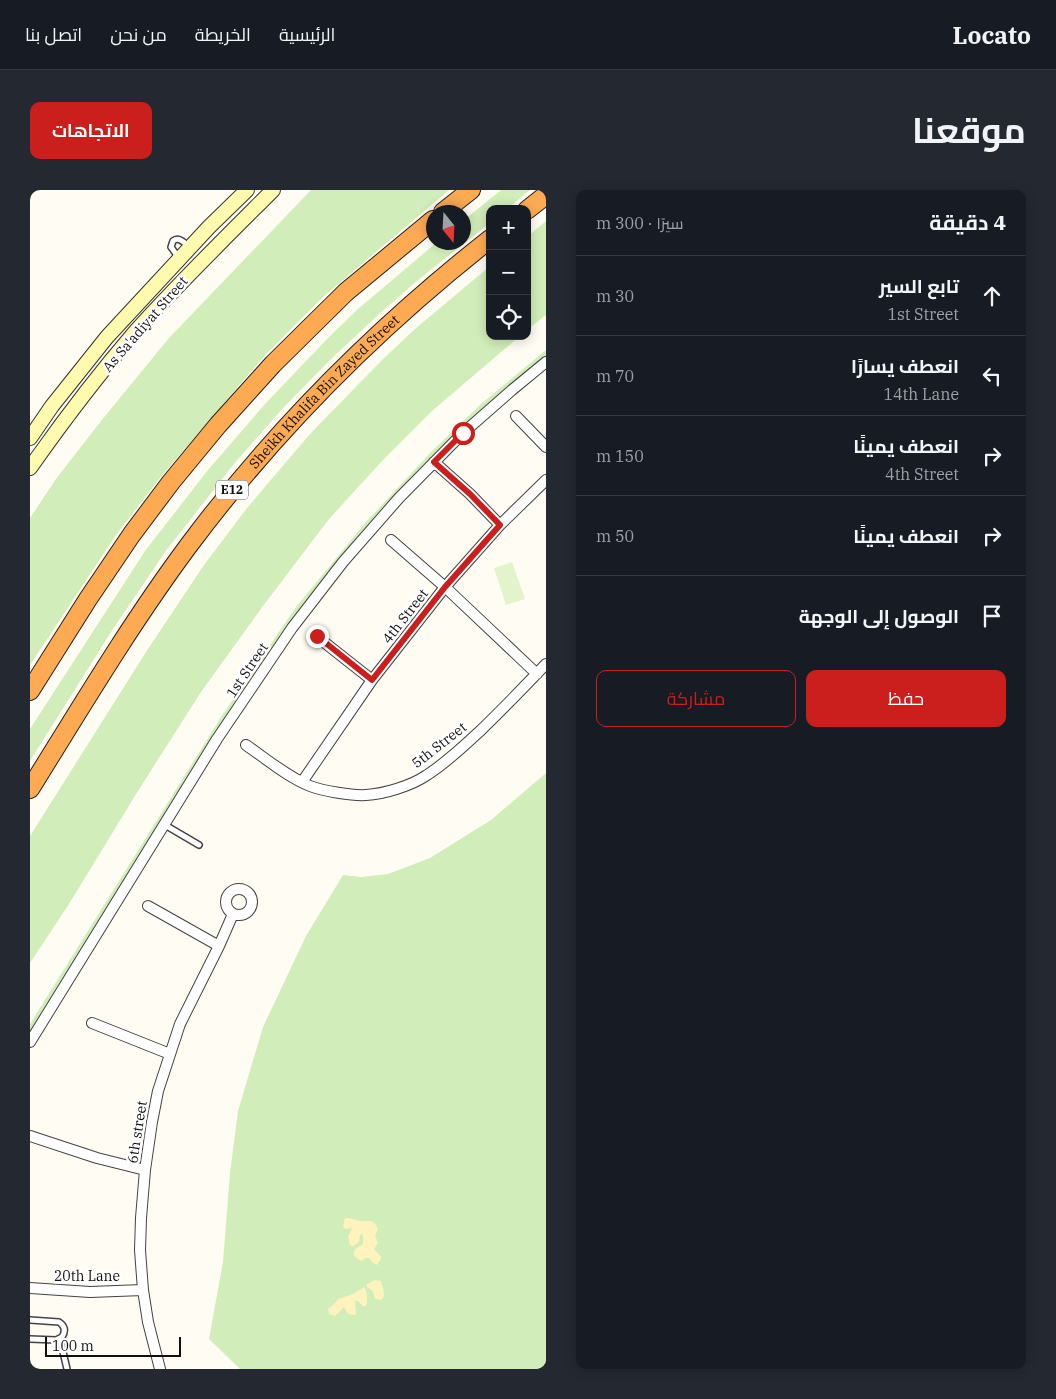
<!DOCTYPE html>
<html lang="ar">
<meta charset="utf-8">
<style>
:root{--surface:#171b24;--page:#242831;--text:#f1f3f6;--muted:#9ea1a6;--line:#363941;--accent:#cb1f1d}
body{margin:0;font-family:"IBM Plex Serif",Cairo,serif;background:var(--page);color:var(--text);direction:rtl}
.controls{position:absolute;right:15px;top:15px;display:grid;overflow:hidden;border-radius:10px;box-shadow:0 2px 12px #0003}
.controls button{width:45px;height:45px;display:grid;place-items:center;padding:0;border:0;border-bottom:1px solid var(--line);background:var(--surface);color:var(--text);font:25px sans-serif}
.compass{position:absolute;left:396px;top:15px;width:45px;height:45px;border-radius:50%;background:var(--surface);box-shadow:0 2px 12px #0003;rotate:162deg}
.scale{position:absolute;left:15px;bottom:12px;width:136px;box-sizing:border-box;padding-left:5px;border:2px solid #101010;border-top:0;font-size:14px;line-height:18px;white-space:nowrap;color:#101010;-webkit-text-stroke:4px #fff;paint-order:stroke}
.stop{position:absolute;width:15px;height:15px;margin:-11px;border:4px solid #cb1f1d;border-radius:50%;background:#fff}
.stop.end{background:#cb1f1d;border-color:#fff;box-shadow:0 1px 5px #0008}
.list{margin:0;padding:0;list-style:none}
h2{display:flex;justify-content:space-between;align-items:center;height:65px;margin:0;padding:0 20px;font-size:21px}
h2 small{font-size:16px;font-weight:400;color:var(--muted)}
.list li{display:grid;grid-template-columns:32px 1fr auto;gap:15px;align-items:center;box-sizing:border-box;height:80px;padding:0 20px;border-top:1px solid var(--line)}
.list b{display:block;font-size:19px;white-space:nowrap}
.list p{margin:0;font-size:16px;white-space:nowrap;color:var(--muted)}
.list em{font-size:16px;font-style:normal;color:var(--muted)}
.actions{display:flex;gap:10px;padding:15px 20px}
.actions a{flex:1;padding:11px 0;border:1px solid var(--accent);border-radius:10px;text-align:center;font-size:18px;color:var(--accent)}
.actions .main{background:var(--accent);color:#fff}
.icon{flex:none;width:28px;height:28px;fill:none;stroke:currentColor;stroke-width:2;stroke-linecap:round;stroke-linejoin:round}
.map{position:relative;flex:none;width:516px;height:1179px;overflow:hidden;direction:ltr;border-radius:10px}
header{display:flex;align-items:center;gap:30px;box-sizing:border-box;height:70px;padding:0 25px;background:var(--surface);border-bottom:1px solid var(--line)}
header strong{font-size:24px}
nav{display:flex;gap:28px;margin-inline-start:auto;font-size:18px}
.intro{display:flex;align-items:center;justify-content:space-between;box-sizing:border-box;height:120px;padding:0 30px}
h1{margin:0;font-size:35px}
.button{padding:12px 22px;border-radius:10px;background:var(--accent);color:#fff;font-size:18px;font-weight:700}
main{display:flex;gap:30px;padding:0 30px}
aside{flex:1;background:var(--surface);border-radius:10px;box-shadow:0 2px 12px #0003}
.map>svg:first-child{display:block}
.green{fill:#d1edb9}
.sand{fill:#fef3bc}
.pitch{fill:#e3f3cb}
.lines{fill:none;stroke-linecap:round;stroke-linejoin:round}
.lane-casing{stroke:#434343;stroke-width:8}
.street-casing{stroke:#434343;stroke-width:12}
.secondary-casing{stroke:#323232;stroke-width:16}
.highway-casing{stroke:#212121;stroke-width:20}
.lane{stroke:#fff;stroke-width:5}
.street{stroke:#fff;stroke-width:10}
.secondary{stroke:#fffbae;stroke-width:14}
.highway{stroke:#fdaa53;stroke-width:18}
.route{stroke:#cb1f1d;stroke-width:6}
.labels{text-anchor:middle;stroke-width:5;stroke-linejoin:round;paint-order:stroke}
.shield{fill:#fff;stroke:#585858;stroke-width:1}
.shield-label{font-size:12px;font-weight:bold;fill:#101010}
.street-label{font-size:14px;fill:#101010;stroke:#fff}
</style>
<header>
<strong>Locato</strong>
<nav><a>الرئيسية</a><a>الخريطة</a><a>من نحن</a><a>اتصل بنا</a></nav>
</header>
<div class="intro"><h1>موقعنا</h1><a class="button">الاتجاهات</a></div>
<main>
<aside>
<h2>4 دقيقة<small>سيرًا · 300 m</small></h2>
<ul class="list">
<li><svg class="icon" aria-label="ahead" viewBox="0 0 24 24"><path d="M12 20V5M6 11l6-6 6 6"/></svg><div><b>تابع السير</b><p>1st Street</p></div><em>30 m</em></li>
<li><svg class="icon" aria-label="left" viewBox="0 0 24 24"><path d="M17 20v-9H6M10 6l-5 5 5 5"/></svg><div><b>انعطف يسارًا</b><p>14th Lane</p></div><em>70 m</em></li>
<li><svg class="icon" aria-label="right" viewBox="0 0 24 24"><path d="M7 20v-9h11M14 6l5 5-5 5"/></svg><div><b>انعطف يمينًا</b><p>4th Street</p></div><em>150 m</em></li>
<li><svg class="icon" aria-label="right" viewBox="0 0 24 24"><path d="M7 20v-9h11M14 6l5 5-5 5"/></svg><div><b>انعطف يمينًا</b></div><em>50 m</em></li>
<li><svg class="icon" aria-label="arrive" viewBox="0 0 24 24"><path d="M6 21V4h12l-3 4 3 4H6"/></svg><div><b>الوصول إلى الوجهة</b></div></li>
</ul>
<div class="actions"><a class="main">حفظ</a><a>مشاركة</a></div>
</aside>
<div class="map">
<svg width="516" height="1179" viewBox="0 0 516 1179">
<rect width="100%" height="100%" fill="#fffdf3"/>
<path class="green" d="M281,0H419L293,107L237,163L130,288L86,345L0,475V328L26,289L71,231L139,148Z
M471,0H500L477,19H460V33L388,90L347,126L299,171L254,217L203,275L135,362L81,442L0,571V539L115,361L178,280L235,214L298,148L328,119L406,53L433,52L434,30Z
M516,31V125L497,140V47Z
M460,76V146H490L402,221L353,270L299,329L236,412L171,502L108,601L39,714L0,773V646L116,462L174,375L217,318L280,244L352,170L385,139Z
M516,160V166L481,195L314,365L0,843V834L193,524L266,417L336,332L402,261L451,214Z
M516,583V1179H210L179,1149L193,1072L200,983L208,921L233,837L276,746L313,685L331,687L358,684L400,668L461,630Z"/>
<path class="sand" d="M315,1028C321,1028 325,1030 331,1031C342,1032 342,1028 348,1039L345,1045L348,1053L344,1059L351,1067V1069L347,1075L343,1073L339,1068H336L331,1071L324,1066C323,1057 328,1058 333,1054V1045L332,1044L330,1045L329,1052L323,1056L320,1055L318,1047L322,1038L315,1039L313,1036Z
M344,1090L351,1091C352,1098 357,1105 351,1110L345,1109L343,1101L337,1097L336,1095Z
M334,1097C337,1101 338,1111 336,1116H333L328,1111H325L326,1124L325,1125L318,1124L314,1117L305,1126L299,1124L298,1119L305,1113L308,1109L323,1104Z"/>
<path class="pitch" d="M482,372L495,409L476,415L464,378Z"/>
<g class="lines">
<g class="lane-casing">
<path id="lane" d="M149,68L141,57L143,51C149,46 154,53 160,57
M135,635L169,655
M0,1130L29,1132C35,1136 36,1141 32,1147L26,1150L0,1149
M30,1149L37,1179"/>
</g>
<g class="street-casing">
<path id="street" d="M486,226L516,257
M404,272L440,304L470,335
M361,350L415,397L507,484
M285,445L342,490
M216,555C235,568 259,588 280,596C293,601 323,606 336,605C354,604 381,596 397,585C416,573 433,557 449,542C472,520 494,497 516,474
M272,592L342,490L415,397L470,335L516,290
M196 712a13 13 0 1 1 26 0a13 13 0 1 1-26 0Z
M118,716L189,756
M62,833L140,864
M0,852L187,549L262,438L313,372L369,308L433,243L482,200L516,172
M0,946L67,968L115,980
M0,1098L60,1102L113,1100
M130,1179L118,1132L113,1100L110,1060L111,1028L115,980L122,932L128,901L150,834L189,756L203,724"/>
</g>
<g class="secondary-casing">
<path id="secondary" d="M0,248L22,216L77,147L179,37L217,0
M0,278C33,231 68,185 105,142C149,93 196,47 243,0"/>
</g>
<g class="highway-casing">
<g id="highway">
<path d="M497,20L516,5"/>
<path d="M413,22L441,0"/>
<path d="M0,501L58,409L102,344L141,292L188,235L243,174L316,102L403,30"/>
<path id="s1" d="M0,599C51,517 101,433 159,355C245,240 347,138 460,49"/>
</g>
</g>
<use href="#lane" class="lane"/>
<use href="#street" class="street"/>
<use href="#secondary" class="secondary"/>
<use href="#highway" class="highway"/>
</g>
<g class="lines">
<path class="route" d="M287,446L342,490L415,397L470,335L440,304L404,272L433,243"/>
</g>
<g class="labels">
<rect class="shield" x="186" y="290.5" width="32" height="19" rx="4"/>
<g class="shield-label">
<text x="202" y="304">E12</text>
</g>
<g class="street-label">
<text transform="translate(115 134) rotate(-49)" y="5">As Sa'adiyat Street</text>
<text dy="5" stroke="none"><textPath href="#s1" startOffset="496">Sheikh Khalifa Bin Zayed Street</textPath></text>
<text transform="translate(375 426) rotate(-52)" y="5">4th Street</text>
<text transform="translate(217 480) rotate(-56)" y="5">1st Street</text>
<text transform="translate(409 555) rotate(-38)" y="5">5th Street</text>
<text transform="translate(107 942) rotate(-81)" y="5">6th street</text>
<text x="57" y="1091">20th Lane</text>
</g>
</g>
</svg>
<div class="controls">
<button>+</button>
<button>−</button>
<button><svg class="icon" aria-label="locate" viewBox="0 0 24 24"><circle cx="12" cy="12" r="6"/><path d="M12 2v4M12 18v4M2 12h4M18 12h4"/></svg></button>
</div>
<svg class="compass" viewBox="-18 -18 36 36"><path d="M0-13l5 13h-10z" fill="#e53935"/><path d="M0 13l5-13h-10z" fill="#9ea1a6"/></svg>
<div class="scale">100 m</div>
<div class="stop" style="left:433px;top:243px"></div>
<div class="stop end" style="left:287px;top:446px"></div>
</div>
</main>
